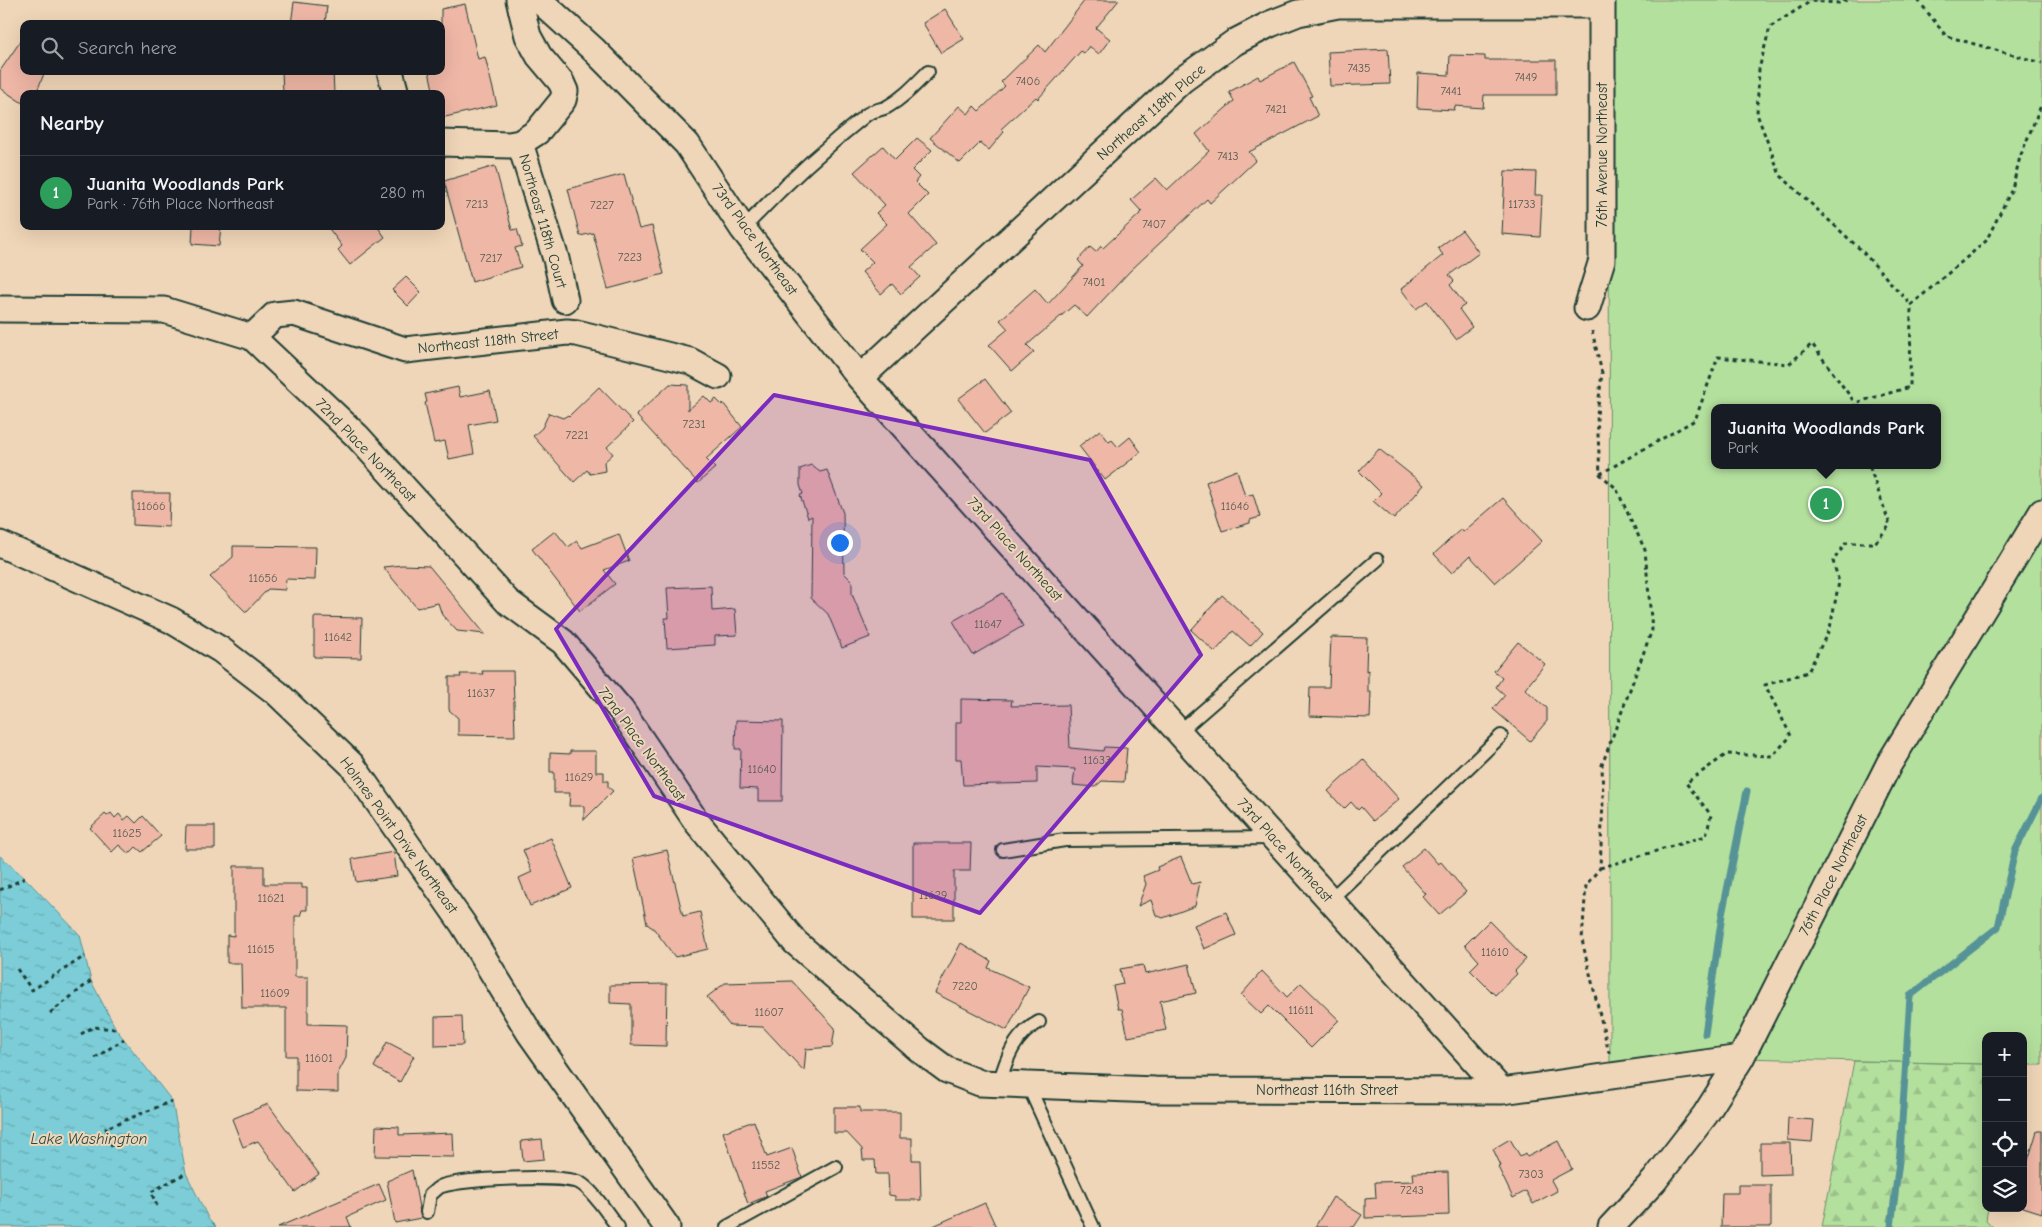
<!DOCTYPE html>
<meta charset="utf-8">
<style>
:root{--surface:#171b24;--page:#242831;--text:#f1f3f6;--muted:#9ea1a6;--line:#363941;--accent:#d1495b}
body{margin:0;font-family:"Comic Neue",sans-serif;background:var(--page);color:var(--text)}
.controls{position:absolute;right:15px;bottom:15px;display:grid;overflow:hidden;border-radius:10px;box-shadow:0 5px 20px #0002}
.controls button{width:45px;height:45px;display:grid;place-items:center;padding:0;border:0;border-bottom:1px solid var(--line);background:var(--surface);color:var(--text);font:25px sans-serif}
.you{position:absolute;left:839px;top:542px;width:18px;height:18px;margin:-12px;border:4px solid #fff;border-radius:50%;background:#1a73e8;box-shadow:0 0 0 8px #1a73e833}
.badge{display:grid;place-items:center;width:32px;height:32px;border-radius:50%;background:var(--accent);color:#fff;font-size:16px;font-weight:700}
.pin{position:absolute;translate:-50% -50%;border:2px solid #fff;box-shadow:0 1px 5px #0006}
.popup{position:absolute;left:1711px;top:404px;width:230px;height:65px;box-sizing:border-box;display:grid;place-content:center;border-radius:10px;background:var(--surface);filter:drop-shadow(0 1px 4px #0005);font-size:16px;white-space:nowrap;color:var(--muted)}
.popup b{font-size:19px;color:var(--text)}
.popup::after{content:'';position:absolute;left:50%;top:100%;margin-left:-10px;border:10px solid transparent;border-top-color:var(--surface)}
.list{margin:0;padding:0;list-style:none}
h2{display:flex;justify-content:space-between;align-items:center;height:65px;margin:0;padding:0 20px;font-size:21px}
h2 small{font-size:16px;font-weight:400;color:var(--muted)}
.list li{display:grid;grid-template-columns:32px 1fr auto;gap:15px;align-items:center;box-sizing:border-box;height:75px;padding:0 20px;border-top:1px solid var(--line)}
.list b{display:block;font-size:19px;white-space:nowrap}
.list p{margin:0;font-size:16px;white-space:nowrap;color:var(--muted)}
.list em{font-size:16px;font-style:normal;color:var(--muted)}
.icon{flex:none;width:28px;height:28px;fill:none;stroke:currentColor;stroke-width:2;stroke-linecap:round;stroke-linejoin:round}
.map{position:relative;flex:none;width:2042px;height:1227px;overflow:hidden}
.search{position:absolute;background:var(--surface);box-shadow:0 5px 20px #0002;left:20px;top:20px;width:425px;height:55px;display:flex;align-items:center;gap:12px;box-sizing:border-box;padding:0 18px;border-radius:10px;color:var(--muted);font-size:19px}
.panel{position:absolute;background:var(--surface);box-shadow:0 5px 20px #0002;left:20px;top:90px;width:425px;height:140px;border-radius:10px}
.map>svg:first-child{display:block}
.forest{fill:url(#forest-firs);stroke:#6a8e69}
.park{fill:#b4e09e;stroke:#6a8e69;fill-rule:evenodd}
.water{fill:url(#water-ripples);stroke:#579396}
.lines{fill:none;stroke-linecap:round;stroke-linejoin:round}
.stream{stroke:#579396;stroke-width:7}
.building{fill:#efb7a6;stroke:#1f3d34}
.lane-casing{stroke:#1f3d34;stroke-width:16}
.street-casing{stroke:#1f3d34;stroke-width:29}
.path{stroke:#1f3d34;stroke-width:3;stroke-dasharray:4 4;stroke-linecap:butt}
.lane{stroke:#f0d6b8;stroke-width:12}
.street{stroke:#f0d6b8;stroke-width:25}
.marked{fill:#7b2cbf;fill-opacity:0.2;stroke:#7b2cbf;stroke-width:4;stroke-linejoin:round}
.labels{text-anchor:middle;stroke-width:4;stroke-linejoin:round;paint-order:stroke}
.number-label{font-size:12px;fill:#535c50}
.street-label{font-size:15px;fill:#1f3d34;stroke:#f0d6b8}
.water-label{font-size:16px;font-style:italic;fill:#284b44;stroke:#f0d6b8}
</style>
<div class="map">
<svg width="2042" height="1227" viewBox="0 0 2042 1227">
<defs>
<pattern id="forest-firs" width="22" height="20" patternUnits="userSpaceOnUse" patternTransform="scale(1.25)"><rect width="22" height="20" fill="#b4e09e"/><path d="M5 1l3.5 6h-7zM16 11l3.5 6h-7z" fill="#9ac189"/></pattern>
<pattern id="water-ripples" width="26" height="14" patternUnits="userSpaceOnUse" patternTransform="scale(1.25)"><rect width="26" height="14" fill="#7ccdd7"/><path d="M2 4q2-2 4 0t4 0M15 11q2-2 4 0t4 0" fill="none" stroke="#65a8af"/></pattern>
</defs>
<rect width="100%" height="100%" fill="#f0d6b8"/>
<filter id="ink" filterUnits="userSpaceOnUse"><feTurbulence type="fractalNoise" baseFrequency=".02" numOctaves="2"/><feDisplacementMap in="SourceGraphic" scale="10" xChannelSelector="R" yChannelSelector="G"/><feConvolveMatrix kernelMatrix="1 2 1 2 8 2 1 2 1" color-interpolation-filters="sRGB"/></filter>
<g filter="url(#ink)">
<path class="forest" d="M1854,1061L1986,1064V1208H1988L1986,1220L1993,1227H1822Z"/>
<path class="park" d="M1609,0H2042V1065H2023V1036H1986V1064L1741,1058L1610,1076ZM1715,408H1937V465H1715Z"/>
<path class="water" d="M0,856L25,878L80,935L91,981L116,1029L172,1101L186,1173L209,1220L216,1227H0Z"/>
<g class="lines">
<path class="stream" d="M1705,1034L1722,915L1747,791
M1891,1227L1900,1153L1910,996L1998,927L2015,851L2042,798"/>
</g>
<path class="building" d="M1085,0H1119L1096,28L1110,39L1099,54L1089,46L1084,53L1081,51L1038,99L1036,97L1001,129L1004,132L989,150L980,143L960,163L930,138L959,106L968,114L974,106L979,111L1005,86L1001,82L1039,45L1045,52Z
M294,2L327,6L325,24H291Z
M465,4L478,59L485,57L497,105L441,118V94H434L429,71H441V9Z
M945,9L964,39L941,53L923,23Z
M24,36V71H45L36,94H24V104L0,88V71Z
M1388,49L1390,84L1330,86L1328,52Z
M1450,55L1485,56V60H1556V95H1484L1483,108L1455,106L1454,110L1417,108L1418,73L1449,75Z
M1294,62L1312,96L1309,97L1318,116L1249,152L1256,160L1210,203L1207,199L1130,271L1087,317L1074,305L1027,345L1034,352L1012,371L989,345L1008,329L1000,320L1035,289L1048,304L1083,266L1078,260L1090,247L1096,252L1101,246L1103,248L1142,212L1131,200L1156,178L1167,190L1209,151L1196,134L1234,101L1229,92L1258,76L1260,80Z
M282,71H333L334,94L283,93Z
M917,138L932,150L912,170L919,177L915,182L928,195L909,214L936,245L911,267L920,277L901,294L892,284L881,294L862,272L873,262L860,249L887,224L876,213L885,205L854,172L883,146L895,160Z
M495,166L512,230L517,229L522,246L515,248L521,267L472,282L444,181Z
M1505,171L1536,172L1535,195H1542L1540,237L1502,234Z
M624,174L639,229L652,226L664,274L608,289L593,233L580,236L568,189Z
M193,226H221L219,246L192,244Z
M327,226H377L385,237L350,265L338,250L342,246Z
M1462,230L1479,253L1449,275L1454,281L1450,285L1465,305L1459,309L1472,327L1456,339L1427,301L1416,309L1401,289L1443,255L1438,248Z
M406,277L421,292L408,306L392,290Z
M985,379L1011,413L985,433L958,399Z
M670,384L688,385V410L704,396L711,403L716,399L722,405L723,403L742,427L706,459L715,468L698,483L636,415Z
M458,387L460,397L490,391L496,420L469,425L474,454L449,459L445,441L434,443L425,403L427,402L425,394Z
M599,387L633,422L607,447L613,454L604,462L605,471L590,474L587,470L574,482L533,436L542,428L549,413L563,418L568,415L569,416Z
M1100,430L1109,442L1112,440L1118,447L1130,437L1141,452L1105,480L1079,446Z
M1379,449L1424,485L1394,519L1373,501L1381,493L1359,471Z
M811,465L820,472L827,470L843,513L844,573L852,581V594L870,637L842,648L828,614L811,598L812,516L808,518L800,495L803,494L800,485V469Z
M1237,470L1245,496L1253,494L1260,517L1250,520V523L1222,531L1206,482Z
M133,493H170L169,527L133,525Z
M1503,498L1542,541L1495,583L1470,556L1452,573L1434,554L1461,529L1463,532Z
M555,531L568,547L577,541L582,548L619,534L629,561L604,570L615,584L580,611L532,549Z
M233,546L316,547L315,580L286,579L285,590L268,589L246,612L210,577L233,557Z
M402,565L429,566L485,634L457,631L442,615L438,603L417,608L383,567Z
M711,586L712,611L735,609L737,635L715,636V645L667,648L665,618H669L667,588Z
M1003,593L1023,626L973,655L953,621Z
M1222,595L1263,632L1250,646L1233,631L1215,652L1191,630Z
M314,617L362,618L361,658L314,657Z
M1331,637L1367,638L1366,671L1368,670V692H1371L1370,718L1309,716L1310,687H1329Z
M1518,642L1545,664L1525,689L1547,708V721L1530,741L1493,709L1505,695L1496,687L1502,678L1494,671Z
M482,671H513L515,736L458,735V718L449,710V677H461L460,674H483Z
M961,699L1012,700L1011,706L1068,705L1070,748L1103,751L1104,747L1127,748L1124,782L1102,781L1095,787L1073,785L1075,769L1037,767V783L963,785L961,759H956V722H961Z
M736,720L783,721L782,801H758V789L740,788L741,749H735Z
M570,751H596V772H604V781H608V787L613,791L584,820V806H569L570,793H554V772H550V753L570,754Z
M1363,759L1399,799L1373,821L1361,807L1358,810L1351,802L1344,809L1328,791Z
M111,813L115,818L119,814L124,820L129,816L136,823L143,816L161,836L142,852L136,847L129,854L119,845L112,852L90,828L105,814L107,816Z
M186,826H215V849H185Z
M551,838L572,888L530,906L519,878L532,872L523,850Z
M913,843H971L970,871H954V919H913Z
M1424,848L1438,864L1441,862L1466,892L1439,915L1423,897L1426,894L1402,867Z
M667,850L683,916L700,912L708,949L675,957L654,929L647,924L633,858Z
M394,852L397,876L356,882L352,859Z
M1181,857L1192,884L1200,882L1195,906L1163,918L1156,915L1151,900L1138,906L1146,884L1143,876L1158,870L1157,867Z
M234,866H264V884H302V888H307V910H302L300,916H295V977H308V1024L347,1025L346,1058L338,1073V1092L296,1091V1056H286V1008H242L241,963H227V935L234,936Z
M1226,912L1236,935L1204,949L1194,925Z
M1489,921L1526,959L1515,971L1517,974L1495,995L1470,970L1479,961L1465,945Z
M961,943L991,961L988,968L1029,987L1007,1030L935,993Z
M1189,964L1196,993L1160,1001L1166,1030L1128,1037L1122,1009H1118L1113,986L1123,984L1120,969L1143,965L1145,974Z
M1262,971L1287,997L1301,983L1339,1020L1311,1048L1269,1006L1261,1014L1241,995Z
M792,981L835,1028L832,1047L806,1049L804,1071L763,1027L730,1026L707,997L725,983Z
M667,984L666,1046L631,1045V1004L610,1003V985Z
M462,1016L463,1045L435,1046V1017Z
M387,1042L414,1056L400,1082L374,1067Z
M268,1104L319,1174L295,1192L258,1141L243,1147L232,1119Z
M834,1107H860V1112H900V1138H912V1160H920L921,1200H895V1196L889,1195L888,1174H876L875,1160H863L862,1149L847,1133H834Z
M1788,1118L1814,1120L1812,1142L1787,1140Z
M754,1121L767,1157L792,1148L802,1177L765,1191L767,1196L748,1204L723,1132Z
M376,1126L399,1127V1135L453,1133L454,1157L375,1156Z
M2037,1131H2042V1213L2023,1207V1177Z
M542,1139L544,1159L523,1161L521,1141Z
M1510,1139L1520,1156L1525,1153L1527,1157L1558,1141L1572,1169L1551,1180L1557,1191L1533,1204L1526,1191L1513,1198L1498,1167L1501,1166L1493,1149Z
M1760,1143H1790L1791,1174L1760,1175Z
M412,1170L421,1218L395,1223L387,1181Z
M1448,1172L1449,1215L1365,1218V1199L1376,1198L1375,1182L1414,1181L1413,1173Z
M379,1184L386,1200L347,1217L351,1227H278Z
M1738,1185H1771V1227H1721L1722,1193H1738Z
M1333,1197L1362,1215L1354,1227H1315Z
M985,1203L996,1227H931Z"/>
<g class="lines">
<g class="lane-casing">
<path id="lane" d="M743,229C782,187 822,150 866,115C872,110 881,110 887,107C903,98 915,85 928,72
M1179,732L1377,560
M1003,850L1065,840L1275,838
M1330,900L1501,736
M999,1084C1006,1059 1015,1034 1039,1022
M1028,1085L1093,1227
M427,1212L430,1195C434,1192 438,1187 442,1186C463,1179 562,1174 580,1183C593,1190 608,1215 618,1227
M727,1227L836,1167"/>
</g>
<g class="street-casing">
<path id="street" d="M539,0L594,50L687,144L743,229L860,378L1502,1091
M390,71L396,94
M441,143L509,145L520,143L537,132L563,100L565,91L561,82L539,56L528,36L519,0
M520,143L556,259L565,300
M1587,308L1602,260V0
M0,309L164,310L252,337L275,315L294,313L405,350L567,332L577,333L690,361L718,376
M252,337L357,436L507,601L563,642L621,710L696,821L795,942L920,1050L947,1070L980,1083L1028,1085L1155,1090L1502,1091L1741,1058
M860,378L1182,80L1235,42L1270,24L1298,13L1338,5H1602
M0,544L171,620L221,650L277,693L352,765L463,924L529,1032L667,1227
M1611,1227L1654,1181L1705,1115L1741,1058L1889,764L2042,512"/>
</g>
<path class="path" d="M1847,0L1839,3L1811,1L1770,27L1759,69L1757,114L1780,175L1861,250L1911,305
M1918,0L1946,36L2042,63
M1592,331L1602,373L1597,415L1600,474L1616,488L1645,550L1652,630L1602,765L1603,801L1600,868L1586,885L1582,940L1609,1053
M1855,408V403L1910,387L1911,305L1986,241L2012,189L2020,157L2042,103
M1600,474L1695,420L1718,357L1789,364L1812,344L1855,403
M1600,868L1706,836L1711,815L1686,783L1727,754L1772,756L1791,736L1765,685L1808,672L1830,628L1839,582L1833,561L1846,543H1875L1890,525L1869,465
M0,890L25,878
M17,969L32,990L85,956
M50,1013L91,981
M81,1034L93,1027L116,1029
M95,1058L124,1039
M112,1147L106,1128L172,1101
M157,1206L151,1192L186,1173"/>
<use href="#lane" class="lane"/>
<use href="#street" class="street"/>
</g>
</g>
<path class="marked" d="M774,395L1090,460L1201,655L980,913L654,796L556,629Z"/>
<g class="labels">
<g class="number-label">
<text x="1359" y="72">7435</text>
<text x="1526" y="81">7449</text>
<text x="1028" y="85">7406</text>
<text x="1451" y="95">7441</text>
<text x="1276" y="113">7421</text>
<text x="1228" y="160">7413</text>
<text x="477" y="208">7213</text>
<text x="1522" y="208">11733</text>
<text x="602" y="209">7227</text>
<text x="1154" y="228">7407</text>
<text x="630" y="261">7223</text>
<text x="491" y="262">7217</text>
<text x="1094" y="286">7401</text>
<text x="694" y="428">7231</text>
<text x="577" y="439">7221</text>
<text x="151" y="510">11666</text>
<text x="1235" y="510">11646</text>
<text x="263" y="582">11656</text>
<text x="988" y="628">11647</text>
<text x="338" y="641">11642</text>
<text x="481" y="697">11637</text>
<text x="1097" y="764">11633</text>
<text x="762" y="773">11640</text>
<text x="579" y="781">11629</text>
<text x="127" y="837">11625</text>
<text x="933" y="899">11629</text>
<text x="271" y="902">11621</text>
<text x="261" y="953">11615</text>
<text x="1495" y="956">11610</text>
<text x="965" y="990">7220</text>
<text x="275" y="997">11609</text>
<text x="1301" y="1014">11611</text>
<text x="769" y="1016">11607</text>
<text x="319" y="1062">11601</text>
<text x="766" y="1169">11552</text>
<text x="1531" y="1178">7303</text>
<text x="1412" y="1194">7243</text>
</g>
<g class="street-label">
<text transform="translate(1151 112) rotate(-41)" y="5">Northeast 118th Place</text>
<text transform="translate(1602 155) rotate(-90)" y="5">76th Avenue Northeast</text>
<text transform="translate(543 221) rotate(74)" y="5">Northeast 118th Court</text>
<text transform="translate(755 239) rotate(54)" y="5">73rd Place Northeast</text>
<text transform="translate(488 341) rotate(-6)" y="5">Northeast 118th Street</text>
<text transform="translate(366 450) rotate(46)" y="5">72nd Place Northeast</text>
<text transform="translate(1015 549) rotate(48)" y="5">73rd Place Northeast</text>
<text transform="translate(642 744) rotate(54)" y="5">72nd Place Northeast</text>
<text transform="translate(399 835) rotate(54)" y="5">Holmes Point Drive Northeast</text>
<text transform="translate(1285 850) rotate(48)" y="5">73rd Place Northeast</text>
<text transform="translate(1833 875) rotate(-63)" y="5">76th Place Northeast</text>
<text x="1327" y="1095">Northeast 116th Street</text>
</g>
<g class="water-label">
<text x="89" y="1144">Lake Washington</text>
</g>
</g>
</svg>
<div class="controls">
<button>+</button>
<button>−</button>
<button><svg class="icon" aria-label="locate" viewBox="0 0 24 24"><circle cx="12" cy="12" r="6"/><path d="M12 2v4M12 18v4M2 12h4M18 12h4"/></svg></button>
<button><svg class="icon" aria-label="layers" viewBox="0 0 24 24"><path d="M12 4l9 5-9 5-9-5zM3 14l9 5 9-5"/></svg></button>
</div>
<div class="you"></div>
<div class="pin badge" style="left:1826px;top:504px;background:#2e9e5b">1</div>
<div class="popup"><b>Juanita Woodlands Park</b>Park</div>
<div class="search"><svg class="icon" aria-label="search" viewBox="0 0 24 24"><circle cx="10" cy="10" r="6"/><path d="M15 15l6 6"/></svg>Search here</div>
<section class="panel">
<h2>Nearby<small></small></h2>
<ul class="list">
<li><span class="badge" style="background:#2e9e5b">1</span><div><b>Juanita Woodlands Park</b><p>Park · 76th Place Northeast</p></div><em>280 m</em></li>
</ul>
</section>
</div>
